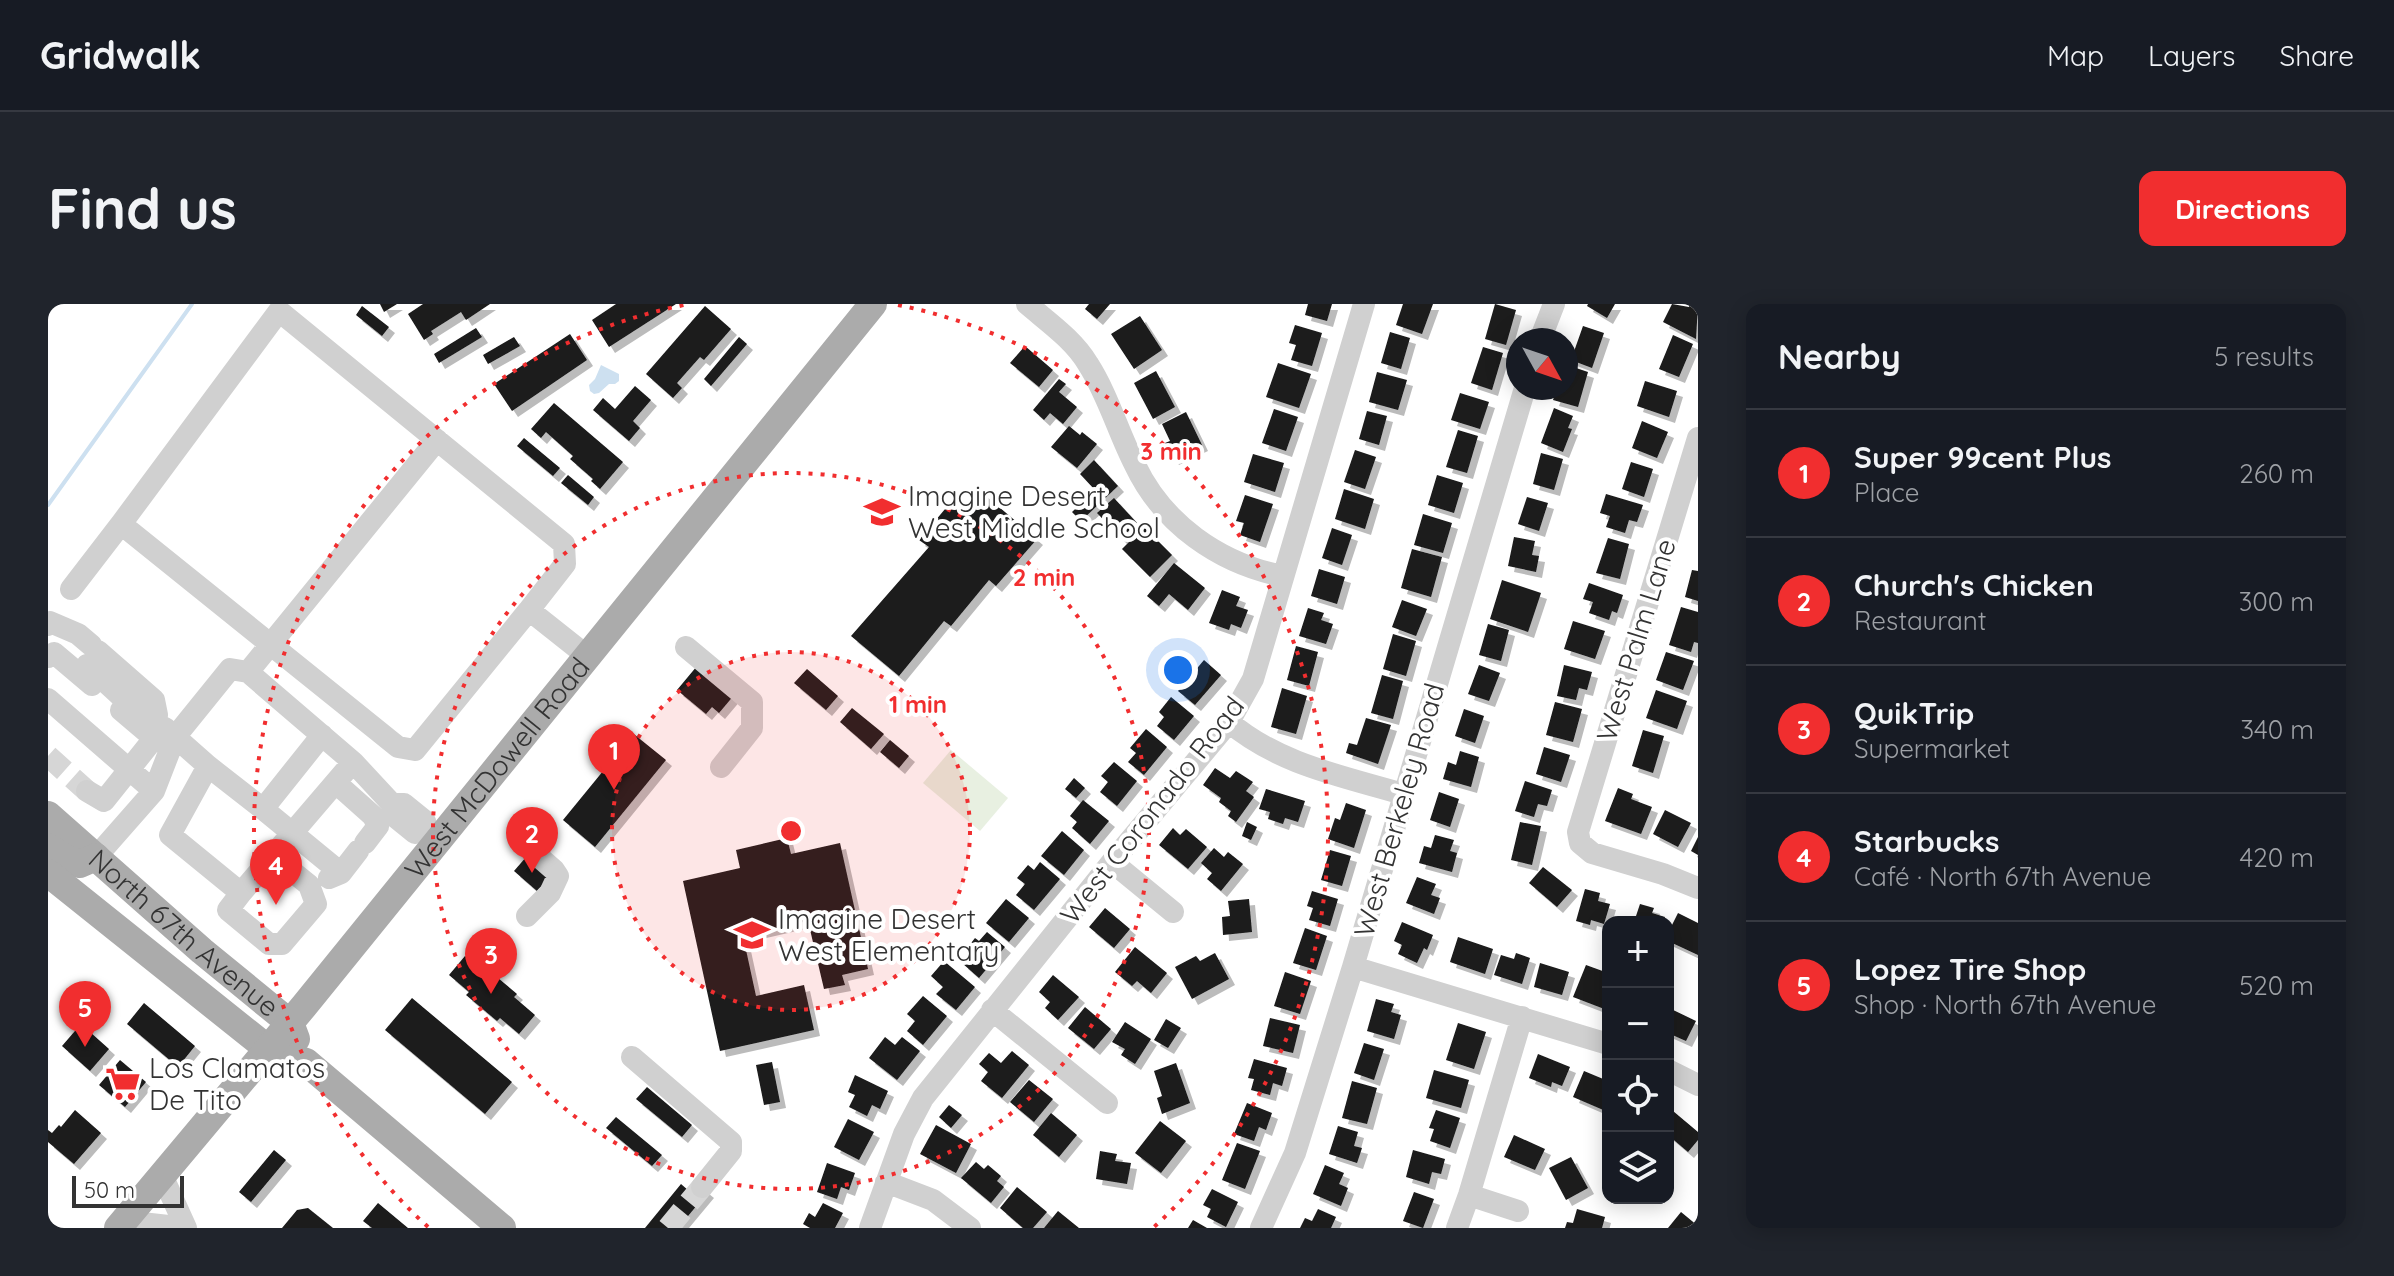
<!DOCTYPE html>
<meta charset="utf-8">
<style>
:root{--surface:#171b24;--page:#20242c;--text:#f1f3f6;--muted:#9ea1a6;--line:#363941;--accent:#f12e2f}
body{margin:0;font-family:Quicksand,sans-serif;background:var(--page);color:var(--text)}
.controls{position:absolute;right:24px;bottom:24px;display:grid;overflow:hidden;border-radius:16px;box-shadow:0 4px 20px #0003}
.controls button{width:72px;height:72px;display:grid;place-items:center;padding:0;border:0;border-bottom:2px solid var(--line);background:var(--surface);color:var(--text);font:40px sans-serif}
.compass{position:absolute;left:1458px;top:24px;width:72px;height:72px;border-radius:50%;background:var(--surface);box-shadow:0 4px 20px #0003;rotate:130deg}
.scale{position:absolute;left:24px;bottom:20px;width:112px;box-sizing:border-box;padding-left:8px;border:4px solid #333;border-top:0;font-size:22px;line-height:28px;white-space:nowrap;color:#333;-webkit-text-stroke:6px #fff;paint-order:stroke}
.you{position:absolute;left:1130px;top:366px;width:28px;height:28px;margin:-20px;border:6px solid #fff;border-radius:50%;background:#1a73e8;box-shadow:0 0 0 12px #1a73e833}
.badge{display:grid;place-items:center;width:52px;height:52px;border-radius:50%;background:var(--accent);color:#fff;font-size:26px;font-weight:700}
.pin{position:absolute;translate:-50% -66px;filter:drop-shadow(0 2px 4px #0008)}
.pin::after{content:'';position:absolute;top:42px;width:28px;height:24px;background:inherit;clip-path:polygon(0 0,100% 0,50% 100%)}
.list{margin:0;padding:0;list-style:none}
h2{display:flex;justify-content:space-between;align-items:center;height:104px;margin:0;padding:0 32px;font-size:34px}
h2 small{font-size:26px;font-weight:400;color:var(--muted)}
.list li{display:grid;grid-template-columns:52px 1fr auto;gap:24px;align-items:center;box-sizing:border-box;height:128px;padding:0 32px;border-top:2px solid var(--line)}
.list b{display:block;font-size:30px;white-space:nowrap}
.list p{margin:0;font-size:26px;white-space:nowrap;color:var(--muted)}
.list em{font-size:26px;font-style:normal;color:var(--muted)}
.icon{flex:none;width:44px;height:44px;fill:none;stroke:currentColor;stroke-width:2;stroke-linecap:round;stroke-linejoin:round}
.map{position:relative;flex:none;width:1650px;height:924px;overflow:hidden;border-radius:16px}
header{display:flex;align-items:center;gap:48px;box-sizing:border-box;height:112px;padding:0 40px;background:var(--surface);border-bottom:2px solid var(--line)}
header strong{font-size:38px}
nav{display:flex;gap:44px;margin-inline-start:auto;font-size:28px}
.intro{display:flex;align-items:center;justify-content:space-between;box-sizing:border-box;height:192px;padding:0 48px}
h1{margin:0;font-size:56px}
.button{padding:20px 36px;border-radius:16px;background:var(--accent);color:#fff;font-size:28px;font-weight:700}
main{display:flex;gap:48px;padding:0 48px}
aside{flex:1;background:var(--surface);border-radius:16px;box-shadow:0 4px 20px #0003}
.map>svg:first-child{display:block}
.green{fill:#e8f0e1}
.water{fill:#cde0f0}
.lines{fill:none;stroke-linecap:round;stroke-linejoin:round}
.stream{stroke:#cde0f0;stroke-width:4}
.building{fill:#1a1a1a;filter:url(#shadow)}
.minor-tunnel{stroke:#d6d6d6;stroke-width:22;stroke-dasharray:22 11;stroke-linecap:butt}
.minor{stroke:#d0d0d0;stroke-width:22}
.major{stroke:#ababab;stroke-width:28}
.ring{fill:none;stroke:#f12e2f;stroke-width:4;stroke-dasharray:4 8}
.labels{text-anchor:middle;stroke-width:8;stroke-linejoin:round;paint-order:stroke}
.poi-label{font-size:28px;fill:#333;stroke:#fff;text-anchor:start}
.street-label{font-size:28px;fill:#333;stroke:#fff}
.centre{fill:#f12e2f;stroke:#fff;stroke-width:4}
.ring-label{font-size:24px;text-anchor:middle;font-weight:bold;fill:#f12e2f;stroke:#fff;stroke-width:8;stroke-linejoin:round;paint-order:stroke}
</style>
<header>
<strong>Gridwalk</strong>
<nav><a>Map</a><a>Layers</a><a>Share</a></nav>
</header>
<div class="intro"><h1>Find us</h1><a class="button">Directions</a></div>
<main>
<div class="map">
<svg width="1650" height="924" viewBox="0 0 1650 924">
<defs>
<filter id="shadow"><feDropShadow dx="6" dy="6" stdDeviation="0" flood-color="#0004"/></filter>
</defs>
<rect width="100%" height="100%" fill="#fff"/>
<path class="green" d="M903,446L960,494L932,527L875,479Z"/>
<path class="water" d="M553,61L571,70V77L567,80H561L551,89L546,90L542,87L541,81L547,75Z"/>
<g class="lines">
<path class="stream" d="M0,201L144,0"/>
</g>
<path class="building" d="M332,0H349L336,8Z
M375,0H442L418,16L413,8L383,27L385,30L376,36L360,10Z
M568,0H628L561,43L544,16Z
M1041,0H1062L1049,15L1037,5Z
M1260,0H1284L1279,17L1257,11Z
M1355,0H1385L1374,30L1348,21Z
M1447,0L1468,6L1458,41L1437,35Z
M1540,0H1567L1559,14L1539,2Z
M1624,0L1641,3L1642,0H1650L1648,35L1615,18Z
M314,2L341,23L334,32L308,11Z
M657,2L683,25L656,56L652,53L629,79L634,84L625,94L598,70Z
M1092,12L1114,46L1086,65L1063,30Z
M1247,21L1274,29L1264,62L1243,56L1248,41L1241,39Z
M1535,22L1556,29L1544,64L1523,56Z
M428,24L434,33L391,59L386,50Z
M1342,28L1362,34L1353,65L1333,59Z
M522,30L539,56L464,107L446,80Z
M1625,31L1645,40L1631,73L1611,65Z
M466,33L472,42L440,60L435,51Z
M691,33L699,40L663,82L656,75Z
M977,42L1005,66L991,83L962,59Z
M1435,43L1455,49L1444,86L1423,79Z
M1230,59L1263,70L1251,104L1218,93Z
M1519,61L1540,68L1530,103L1505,96L1509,84H1518Z
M1108,67L1127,103L1105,115L1086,79Z
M1329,68L1359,76L1350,106L1321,98Z
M1011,75L1018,80L1011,88L1029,103L1015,120L1002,109L996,116L985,106Z
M1597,77L1629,87L1621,113L1589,102Z
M587,82L603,96L585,117L592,124L581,137L545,106L555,94L567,105Z
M1412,89L1441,98L1432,125L1403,116Z
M506,99L575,158L552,185L543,177L545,175L522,155L525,152L498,128L493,134L483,125Z
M1506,104L1525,112L1520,124L1524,125L1515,148L1493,139Z
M1226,105L1250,113L1238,147L1214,139Z
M1319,107L1339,112L1331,141L1311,135Z
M1138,108L1154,141L1125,155L1117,139L1122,137L1114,120Z
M1594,117L1620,128L1609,154L1584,144Z
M1021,122L1032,131L1034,128L1049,140L1029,164L1003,143Z
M1410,126L1430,132L1419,169L1398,163Z
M476,134L512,164L505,172L469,142Z
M1307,146L1328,153L1317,185L1296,178Z
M1493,149L1515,155L1506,186L1485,180Z
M1205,150L1236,159L1227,188L1196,178Z
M1046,156L1070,182L1033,217L1024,208L1047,186L1032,170Z
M1583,158L1605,165L1596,193L1574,185Z
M520,171L546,193L540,201L513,179Z
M1389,171L1415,179L1406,209L1380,201Z
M1296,185L1326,195L1317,225L1287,215Z
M1558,190L1595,201L1589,218L1581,216L1577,229L1558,223L1562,212L1552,209Z
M1197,191L1225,200L1212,238L1192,231L1196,219L1188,217Z
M908,192L925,207L938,192L989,235L948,282L941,276L903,322L896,317L851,372L803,332L881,243L871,236Z
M1479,193L1500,199L1491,227L1470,220Z
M1066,194L1089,219L1073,234L1049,209Z
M1375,210L1404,219L1395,249L1366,241Z
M1096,223L1124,251L1102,273L1074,245Z
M1284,224L1304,231L1294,261L1274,254Z
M1466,233L1487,237L1484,251L1491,252L1488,268L1460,262Z
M1560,234L1581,240L1572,275L1548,269Z
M1364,245L1394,253L1383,293L1353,284Z
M1126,259L1157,284L1140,306L1121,290L1111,302L1099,292Z
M1271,265L1297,273L1289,300L1263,292Z
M1644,266L1650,267V297L1637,293Z
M1454,276L1493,289L1480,328L1442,315Z
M1541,279L1575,291L1569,309L1564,307L1561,316L1541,309L1545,298L1535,295Z
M1174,286L1192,293L1188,302L1200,306L1193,324L1183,320L1181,326L1161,319Z
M1354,296L1379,305L1368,332L1344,323Z
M1633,303L1650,308V339L1646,338L1643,348L1621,341Z
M1260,304L1276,309L1273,316L1285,320L1278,340L1251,332Z
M1525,317L1557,327L1547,355L1516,345Z
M1440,320L1461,326L1453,357L1431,351Z
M1345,330L1368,337L1358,372L1335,365Z
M1248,342L1270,348L1261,382L1239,376Z
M1618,348L1646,357L1635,386L1608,376Z
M1156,356L1173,371L1147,401L1130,387Z
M1431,361L1452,369L1441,397L1420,390Z
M1516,361L1544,368L1539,386L1531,384L1528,396L1509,392Z
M649,362L687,390L671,409L664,403L658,410L629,386Z
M759,365L790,392L778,406L746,379Z
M1334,371L1355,377L1345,415L1323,409Z
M1234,384L1259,392L1248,430L1223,423Z
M1608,386L1639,397L1629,425L1598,414Z
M1123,393L1146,412L1126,436L1109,422L1116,413L1111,408Z
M1507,398L1534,405L1525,438L1498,431Z
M804,404L836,430L823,445L792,418Z
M1416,405L1436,412L1427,439L1407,432Z
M1318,414L1343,421L1330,460L1298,449L1301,439L1309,441Z
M577,423L618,456L547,543L515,516L569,450L560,444Z
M1098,425L1119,443L1096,471L1080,458L1088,449L1082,444Z
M1595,426L1616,432L1605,469L1584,462Z
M842,436L861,452L851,464L832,448Z
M1496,443L1522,451L1513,478L1488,470Z
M1412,447L1431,453L1423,483L1395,475L1400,458L1408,461Z
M1066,458L1089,477L1069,502L1052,488L1060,478L1053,472Z
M1167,464L1182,474L1188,467L1205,478L1198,487L1206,493L1188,518L1180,512L1183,507L1171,498L1173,494L1155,481Z
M1026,474L1037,484L1028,494L1017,485Z
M1477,477L1504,486L1499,502L1490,500L1486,513L1467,507Z
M1570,484L1585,490L1583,495L1604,503L1593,530L1557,517Z
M1218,485L1257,497L1250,518L1237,514L1235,520L1220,515L1222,508L1211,505Z
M1391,488L1411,495L1402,523L1382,516Z
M1035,496L1061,517L1042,540L1024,524L1029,518L1022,512Z
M1298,499L1318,506L1306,544L1280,535L1287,514L1292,516Z
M1617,506L1643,519L1630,543L1605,530Z
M1199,518L1209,523L1203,536L1194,532Z
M1472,518L1493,522L1484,561L1463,556Z
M1125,524L1132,531L1138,525L1159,543L1140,565L1111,541Z
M1014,527L1036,546L1016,571L993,552Z
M1387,531L1406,536L1402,547L1409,549L1404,568L1371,559L1376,542L1383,544Z
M1650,533V551L1643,547Z
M739,534L743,550L792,539L820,665L794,671L797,681L776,685L760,617L695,632L708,692L756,681L766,726L672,747L635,577L692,564L688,546Z
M1166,544L1176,553L1180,548L1195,560L1173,587L1159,575L1164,569L1153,559Z
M1282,546L1303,552L1294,582L1273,576Z
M479,552L503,571L489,587L466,567Z
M992,558L1012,575L986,606L968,591L977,580L969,574L980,561L986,566Z
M1495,563L1524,586L1509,603L1481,579Z
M1369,573L1388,580L1383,591L1392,594L1386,610L1358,599Z
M1537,585L1552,589L1550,597L1562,600L1556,620L1543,616L1542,621L1528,617Z
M1264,587L1290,595L1282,622L1261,616L1265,604L1259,602Z
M958,595L981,614L961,638L938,619Z
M1201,595L1204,628L1175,631L1174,613L1182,612L1180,597Z
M1592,600L1606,604L1604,609L1617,613L1615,618H1586Z
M1057,604L1082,625L1066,644L1041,623Z
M1630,609L1650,619V651L1620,637V629Z
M1354,618L1385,631L1379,646L1376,644L1369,659L1350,650L1354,641L1346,637Z
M1257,624L1279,632L1268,666L1245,659Z
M939,628L957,643L931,674L914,659L924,647L920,643L927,634L931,637Z
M1410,633L1445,645L1437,670L1402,658Z
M1087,643L1119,669L1103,689L1089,677L1084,682L1067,668Z
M1167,649L1181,675L1144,695L1127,663L1148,652L1152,657Z
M1468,649L1482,654L1474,680L1446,671L1453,651L1466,655Z
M417,652L447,677L450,674L469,690L466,693L487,711L471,730L452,714L449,717L418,691L421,688L401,671Z
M896,657L927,683L908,706L888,690L895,683L883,672Z
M1492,659L1521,668L1514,691L1486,683Z
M1538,661L1560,669L1559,706L1525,693Z
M1237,668L1263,677L1252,710L1226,702Z
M1005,671L1031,693L1010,716L997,704L1002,698L991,688Z
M875,692L899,712L875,741L859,727L867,717L859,710Z
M364,694L464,778L437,810L337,726Z
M1328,695L1346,700L1343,708L1353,711L1346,735L1319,727Z
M96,699L147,742L130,763L79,720Z
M1037,703L1063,725L1046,745L1020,724Z
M1621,704L1648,717L1638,737L1620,729Z
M1222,714L1252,721L1245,749L1215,742Z
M1118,715L1133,724L1120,744L1106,736Z
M1077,718L1103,735L1087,760L1073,751L1077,745L1064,738Z
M1410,719L1438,728L1426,765L1398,756Z
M33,720L61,745L42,767L14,742Z
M837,733L847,741L854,733L872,747L849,776L821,754Z
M1316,739L1336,745L1326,776L1306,769Z
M964,747L981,761L954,794L933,777L940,768L931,760L941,749L953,759Z
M1490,750L1522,763L1514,782L1504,778L1503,783L1481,774Z
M1206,755L1239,764L1234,782L1225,779L1222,791L1203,786L1206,775L1200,774Z
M72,756L98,778L77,803L51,781Z
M724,758L732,798L716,801L708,761Z
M1128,759L1142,799L1114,810L1109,794L1114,792L1106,767Z
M1386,766L1421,776L1413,804L1378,794Z
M1536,767L1560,777V808L1525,793Z
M807,771L840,787L832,805L824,801L819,812L801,803L807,791L800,788Z
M981,776L1005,795L986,818L962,798Z
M1304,777L1329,784L1319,820L1294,814Z
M599,783L644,821L634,833L588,795Z
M1199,799L1224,809L1218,826L1211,823L1206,837L1186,830Z
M901,801L914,811L903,824L891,813Z
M27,806L53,829L26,860L0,838V826L4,829L11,821L13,823Z
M1388,806L1412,814L1402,844L1382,837L1386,825L1381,824Z
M1625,807L1650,828V836L1640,848L1620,831V814Z
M1003,809L1029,831L1011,853L985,831Z
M568,813L614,851L604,862L558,824Z
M800,815L826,828L811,856L786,843Z
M1112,817L1138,837L1113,869L1087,849Z
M888,821L923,840L908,869L872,850Z
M1290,822L1310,828L1306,842L1314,844L1309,859L1281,850Z
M1466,831L1497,845L1487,866L1456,853Z
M1189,839L1212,847L1197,885L1174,876Z
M226,846L238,856L203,898L191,888Z
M1365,846L1397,855L1393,870L1384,868L1381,880L1358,873Z
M1052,847L1069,850L1067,857L1083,859L1079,880L1048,875Z
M1523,853L1540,884L1518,896L1501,864Z
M928,858L936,865L940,861L953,872L949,877L956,883L943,899L913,874Z
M779,859L807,869L801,886L793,883L789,895L769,888Z
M1277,861L1296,869L1291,880L1300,884L1293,902L1265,890Z
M649,879L660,888L630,924H597L633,880L641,887Z
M969,883L999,908L985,924H975L952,904Z
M1164,885L1190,898L1178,923L1159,913L1163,905L1155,901Z
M1366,888L1386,895L1375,924L1355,917Z
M330,899L360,924H324L315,917Z
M775,899L795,909L787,924H762L755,920L761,909L767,913Z
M260,904L285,924H234L249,906Z
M1270,905L1288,913L1283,924H1252L1257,914L1264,917Z
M1529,905L1557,913L1554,924H1517L1519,918L1525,919Z
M1010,907L1031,924H996Z
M1633,908L1650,922V924H1620Z
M1145,916L1159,924H1140Z"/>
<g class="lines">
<path class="minor-tunnel" d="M0,452L39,487
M620,924L654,883"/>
<path class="minor" d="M979,0C1000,18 1026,36 1040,60C1060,91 1070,128 1087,161C1115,220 1171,259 1234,272
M1492,36L1506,0
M1650,134L1530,528L1532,539L1544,549L1615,570L1650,584
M23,285L73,220
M481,306L517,260L516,240L231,7L73,220L350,443L367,446L481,306L539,352
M0,321L2,318L30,330L43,341
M638,343L704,398V424L673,463
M0,353L6,349L44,381
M39,361L91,409L109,411L106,396L50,347
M0,395L106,487
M73,406L106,434
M1181,418C1230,460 1294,472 1355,490
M117,424L160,462
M274,431L215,505L160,462L122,531L193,589L305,458
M288,479L325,512L330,522L317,539
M39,487L56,497L115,423
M344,500L305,458L200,368L389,136
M215,505L293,569
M379,527L377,517L356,500H344L346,512L367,529L379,527L391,535
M474,538L506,566L510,572L502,589L479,612
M48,553L106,487L127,433L182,365L200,368
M1064,558L1125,608
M281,574L293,569L310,547
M193,589L180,606L221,640H234L268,600L261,581L225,552
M1305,663L1560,740
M944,706L1059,799
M584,753L683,838V847L654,883
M1620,766L1650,781
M838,878L885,896L922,924
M1421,891L1470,907
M76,917L138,924L114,871
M822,924L856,830L875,794L1064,558L1181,418L1205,375L1316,0
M1213,924L1247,849L1305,663L1477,84
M1409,924L1421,891L1474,713"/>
<g class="major">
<path id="s1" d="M0,511L154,647L242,719L248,735"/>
<path d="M0,543L22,557L32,560L48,553"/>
<path d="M0,569L220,745L258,758L454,924"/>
<path id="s2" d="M70,924L256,702L825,0"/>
</g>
</g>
<circle cx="743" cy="527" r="179" fill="#f12e2f" fill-opacity=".12"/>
<g class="ring">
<circle cx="743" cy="527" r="179"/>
<circle cx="743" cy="527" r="358"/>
<path d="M380 923A537 537 0 0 1 636 1M850 1A537 537 0 0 1 1106 923"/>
</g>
<defs>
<g id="school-bare" transform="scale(2.76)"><path d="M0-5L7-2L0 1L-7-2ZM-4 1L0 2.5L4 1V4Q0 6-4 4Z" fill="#f12e2f" stroke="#fff" stroke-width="2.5" paint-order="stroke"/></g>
<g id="supermarket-bare" transform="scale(2.76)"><path d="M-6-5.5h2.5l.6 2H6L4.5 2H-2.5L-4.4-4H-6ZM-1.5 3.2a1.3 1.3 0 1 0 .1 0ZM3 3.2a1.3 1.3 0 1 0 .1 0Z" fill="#f12e2f" stroke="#fff" stroke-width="2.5" paint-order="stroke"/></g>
</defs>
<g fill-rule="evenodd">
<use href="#school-bare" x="834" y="208"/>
<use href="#school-bare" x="704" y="631"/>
<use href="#supermarket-bare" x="75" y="780"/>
</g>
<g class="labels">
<g class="poi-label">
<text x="860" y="202">Imagine Desert<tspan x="860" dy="32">West Middle School</tspan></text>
<text x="730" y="625">Imagine Desert<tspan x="730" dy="32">West Elementary</tspan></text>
<text x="101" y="774">Los Clamatos<tspan x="101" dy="32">De Tito</tspan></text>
</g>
<g class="street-label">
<text transform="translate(1588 336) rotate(-73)" y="10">West Palm Lane</text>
<text dy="10" stroke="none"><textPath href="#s2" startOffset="596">West McDowell Road</textPath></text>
<text transform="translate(1104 506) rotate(-52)" y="10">West Coronado Road</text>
<text transform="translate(1351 506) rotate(-74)" y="10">West Berkeley Road</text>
<text dy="10" stroke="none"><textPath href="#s1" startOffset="180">North 67th Avenue</textPath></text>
</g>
</g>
<circle cx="743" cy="527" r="12" class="centre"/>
<g class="ring-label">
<text x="1123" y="156">3 min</text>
<text x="996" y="282">2 min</text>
<text x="870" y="409">1 min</text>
</g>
</svg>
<div class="controls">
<button>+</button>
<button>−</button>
<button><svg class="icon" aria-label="locate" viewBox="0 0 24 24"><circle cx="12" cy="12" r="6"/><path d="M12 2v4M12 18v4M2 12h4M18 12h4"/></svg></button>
<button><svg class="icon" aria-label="layers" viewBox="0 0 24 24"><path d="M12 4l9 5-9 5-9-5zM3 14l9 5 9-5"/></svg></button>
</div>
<svg class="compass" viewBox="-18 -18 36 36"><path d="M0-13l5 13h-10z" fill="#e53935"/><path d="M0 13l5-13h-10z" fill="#9ea1a6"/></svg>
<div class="scale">50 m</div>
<div class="you"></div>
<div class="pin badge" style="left:566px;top:486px">1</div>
<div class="pin badge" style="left:484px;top:569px">2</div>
<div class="pin badge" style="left:443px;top:690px">3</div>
<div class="pin badge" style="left:228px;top:601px">4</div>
<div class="pin badge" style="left:37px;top:743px">5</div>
</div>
<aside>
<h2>Nearby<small>5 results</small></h2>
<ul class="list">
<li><span class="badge">1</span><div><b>Super 99cent Plus</b><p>Place</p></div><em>260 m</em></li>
<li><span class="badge">2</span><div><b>Church's Chicken</b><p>Restaurant</p></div><em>300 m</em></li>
<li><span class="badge">3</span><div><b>QuikTrip</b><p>Supermarket</p></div><em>340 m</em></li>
<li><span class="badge">4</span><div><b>Starbucks</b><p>Café · North 67th Avenue</p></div><em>420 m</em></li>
<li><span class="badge">5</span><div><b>Lopez Tire Shop</b><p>Shop · North 67th Avenue</p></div><em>520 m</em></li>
</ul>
</aside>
</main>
